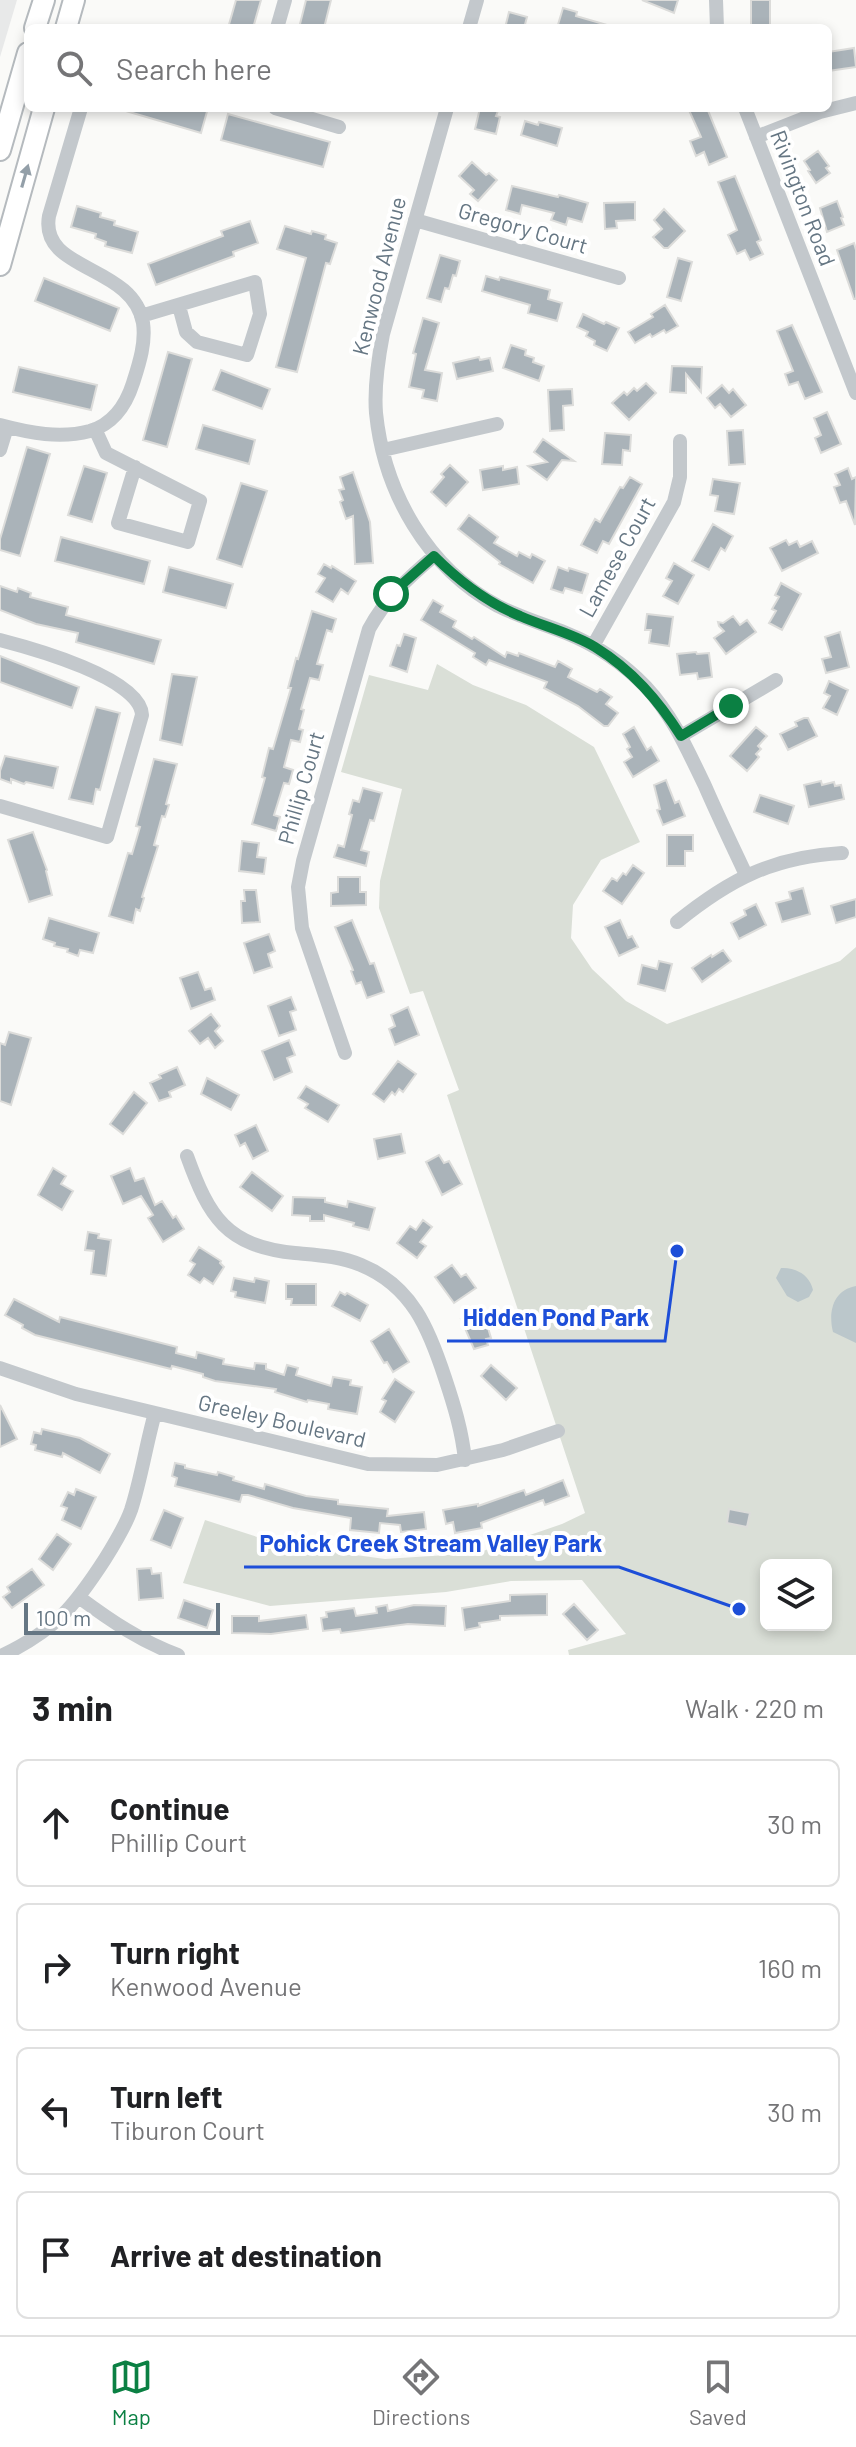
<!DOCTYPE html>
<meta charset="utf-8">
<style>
:root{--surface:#fff;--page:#f6f6f6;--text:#202124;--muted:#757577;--line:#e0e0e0;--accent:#0b8043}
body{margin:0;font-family:Barlow,sans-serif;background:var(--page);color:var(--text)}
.controls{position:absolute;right:24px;bottom:24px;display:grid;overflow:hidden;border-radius:12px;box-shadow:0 4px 12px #0003}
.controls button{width:72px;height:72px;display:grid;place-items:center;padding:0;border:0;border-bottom:2px solid var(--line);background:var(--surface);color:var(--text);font:40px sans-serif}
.scale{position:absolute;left:24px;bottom:20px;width:196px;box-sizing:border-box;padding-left:8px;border:4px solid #657683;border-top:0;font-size:22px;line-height:28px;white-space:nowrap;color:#657683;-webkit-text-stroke:6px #fff;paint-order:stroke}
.stop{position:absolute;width:24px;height:24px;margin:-18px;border:6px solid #0b8043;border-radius:50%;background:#fff}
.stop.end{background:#0b8043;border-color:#fff;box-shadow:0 2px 8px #0008}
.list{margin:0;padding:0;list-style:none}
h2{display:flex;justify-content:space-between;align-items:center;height:104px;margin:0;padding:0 32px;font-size:34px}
h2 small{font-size:26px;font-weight:400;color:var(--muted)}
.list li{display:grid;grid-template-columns:52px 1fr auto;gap:24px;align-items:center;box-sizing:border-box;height:128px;margin:0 16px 16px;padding:0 16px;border:2px solid var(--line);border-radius:12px}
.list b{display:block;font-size:30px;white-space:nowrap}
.list p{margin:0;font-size:26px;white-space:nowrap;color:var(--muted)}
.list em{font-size:26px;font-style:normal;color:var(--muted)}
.icon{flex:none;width:44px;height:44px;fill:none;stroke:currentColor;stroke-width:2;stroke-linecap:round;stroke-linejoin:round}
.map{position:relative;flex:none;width:856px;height:1655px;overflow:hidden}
.search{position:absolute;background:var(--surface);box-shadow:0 4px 12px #0003;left:24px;right:24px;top:24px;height:88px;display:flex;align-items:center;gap:20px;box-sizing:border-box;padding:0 28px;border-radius:12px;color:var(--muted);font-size:30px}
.sheet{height:680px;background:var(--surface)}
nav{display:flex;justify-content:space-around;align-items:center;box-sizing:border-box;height:112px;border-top:2px solid var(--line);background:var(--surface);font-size:22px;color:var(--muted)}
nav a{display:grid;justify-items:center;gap:4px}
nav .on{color:var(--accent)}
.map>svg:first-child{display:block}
.built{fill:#e8e9e9}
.green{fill:#dadfd7;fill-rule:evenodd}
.water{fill:#bbc7cb}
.building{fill:#aab3b9;stroke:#dcdcda;stroke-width:2}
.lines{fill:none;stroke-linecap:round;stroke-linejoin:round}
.primary-casing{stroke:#b5babe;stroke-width:24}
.minor{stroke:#c3c8cc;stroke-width:14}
.primary{stroke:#fff;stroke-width:20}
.oneway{fill:#939fa8}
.route{stroke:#0b8043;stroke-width:10}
.labels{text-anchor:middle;stroke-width:8;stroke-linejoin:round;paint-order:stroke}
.street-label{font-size:22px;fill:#657683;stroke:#fff}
.leader{fill:none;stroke:#1d4ed8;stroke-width:3}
.callout-dot{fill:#1d4ed8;stroke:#fff;stroke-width:3}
.callout-label{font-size:24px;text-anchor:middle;font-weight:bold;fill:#1d4ed8;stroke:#fff;stroke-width:8;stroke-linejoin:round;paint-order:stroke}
</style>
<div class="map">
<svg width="856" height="1655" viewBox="0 0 856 1655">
<rect width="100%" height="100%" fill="#fafaf8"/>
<path class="built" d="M0,0H17L0,57Z"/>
<path class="green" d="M437,664L473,685L526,705L594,747L640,842L601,860L573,905L571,938L592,969L626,1001L667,1024L840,961L856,947V1655H569L568,1650L626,1634L582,1580L511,1581L446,1592L270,1606L183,1583L205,1520L282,1545L385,1559L477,1553L562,1524L585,1513L447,1095L459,1090L423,991L410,994L379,908L380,881L402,789L341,772L369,675L428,690ZM766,1565H826V1625H766Z"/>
<path class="water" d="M781,1268C795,1267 810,1275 813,1290L809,1297L798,1302L787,1296L776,1278Z
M856,1286V1343L833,1332C828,1312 833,1290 856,1286Z"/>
<path class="building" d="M236,0H261L253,28H228Z
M306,0H331L324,28H299Z
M642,0H678L674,13Z
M751,0H770V28H751Z
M563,8L577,12L576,16L607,25V28H557Z
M509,12L527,17L524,28H505Z
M854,48L856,67L828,71V52Z
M127,108H208L201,133L126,111Z
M480,108H499L496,116L500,117L496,134L475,129Z
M688,108H707L727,157L709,165L704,152L696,156L690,141L701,137Z
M228,114L330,142L323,167L221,140Z
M525,121L538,125L539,122L562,128L557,146L521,135Z
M818,151L829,166L826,168L830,173L816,183L808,171L810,170L804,161Z
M472,162L486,175L489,173L497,180L478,201L470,194L474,190L459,176Z
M735,176L761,240L757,242L763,254L750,260L745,250L737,254L728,235L737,230L718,182Z
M512,186L558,197L559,195L588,203L582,222L568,218L566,225L551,220L554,213L522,205L520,214L506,210Z
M837,201L843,217L841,218L844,225L827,232L820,208Z
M635,202V220L616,221L617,228L605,229L604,203Z
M77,206L101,213L100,217L115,221L114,225L138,232L132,253L105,246L106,242L95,238L96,234L71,227Z
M664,209L685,231L668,248H664L653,237L662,229L654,220Z
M250,221L258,243L233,252L234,256L156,285L148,264L223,236L221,231Z
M285,226L311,234L312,231L326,235L325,239L337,243L330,264L326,263L297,372L276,367L306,258L277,249Z
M854,243L856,250V299H854L837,250Z
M440,255L460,261L456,276L453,275L449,289L445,288L441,302L427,298Z
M678,258L692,262L681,301L667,297Z
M486,276L499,280L500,277L550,290L548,299L562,303L557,321L528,313L530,305L482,291Z
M44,278L119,308L110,331L35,301Z
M665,305L678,326L666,333L664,330L652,337L650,334L635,343L628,332L653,317L651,314Z
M583,314L604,324L606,322L619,328L607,351L594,345L595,341L586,336L588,332L577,327Z
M423,318L439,323L425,370L442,373L437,401L422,398L424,390L409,387L416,354L413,353Z
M792,325L822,392L805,399L798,382L789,385L785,374L793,371L777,331Z
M511,345L526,350L525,355L534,358L533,362L544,366L539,381L503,368Z
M168,352L192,359L167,447L143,440Z
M479,357L480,360L490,358L493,371L457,379L453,363Z
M672,366L702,367L701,392L686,374V393L670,392Z
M19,367L97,385L91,410L13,392Z
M221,370L270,389L262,409L213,390Z
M646,383L656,393L629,420L612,403L624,392L627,395L634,388L637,391Z
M722,385L729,393L733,389L746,405L731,417L720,404L715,408L707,398Z
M572,389L573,405L563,406L564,430L550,431L548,390Z
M827,412L841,444L821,453L815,438L821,435L814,418Z
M203,425L255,440L249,464L196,449Z
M743,430L745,464L729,465L727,431Z
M605,433L631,435L630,451L623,450L622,465L602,464Z
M543,439L574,461L562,460L547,480L528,466L547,462L534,452Z
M27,447L50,454L20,556L0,550V539Z
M450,465L468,482L446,506L431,492L444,477L441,474Z
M84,466L107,473L92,522L68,515Z
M503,466V470L517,467L519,484L483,490L480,470Z
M848,468L852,479L856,477L855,525L846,501L840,503L834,487L840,485L835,474Z
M353,472L370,522L373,563L355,564L353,516L346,519L340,502L343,500L339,490L344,489L340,477Z
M630,477L642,484L609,544L603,541L597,553L581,545L595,519L600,522L620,487L623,488Z
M713,479L740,483L734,514L715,511L718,496L710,495Z
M241,483L267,491L242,567L217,559Z
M469,515L498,537L494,543L517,556L519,552L530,558L532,554L545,561L533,583L499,564L500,562L458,529Z
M713,524L733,536L725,551L721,548L709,570L692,561Z
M61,537L150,561L144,584L55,561Z
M786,540L789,545L797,541L800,547L812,541L818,553L782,571L770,548Z
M674,563L694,575L678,604L663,596L672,581L666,578Z
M324,564L331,568L332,566L356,581L348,594L341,589L333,602L316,592L325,578L318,574Z
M169,567L233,584L226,608L163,592Z
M558,567L568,571L569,568L588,574L582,593L565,588L563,593L551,589Z
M781,583L801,594L782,630L769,623L776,611L772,609L779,597L775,595Z
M0,586L17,592L18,588L31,593L30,597L68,607L66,615L161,640L154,664L76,642L78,633L36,624L0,610Z
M433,600L443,606L440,612L456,621L453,627L472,639L474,637L505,657L507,652L518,656L519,653L555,667L558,661L572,669L568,677L597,692L600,689L612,697L606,704L618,713L608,726H604L578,706L544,688L547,682L489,660L486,665L473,657L475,653L421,620Z
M312,611L336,619L332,632L327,630L317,664L323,665L319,680L310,678L301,709L304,710L299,729L303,730L300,742L291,740L284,767L293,770L289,784L284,783L274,815L280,817L276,831L252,824L265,778L262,777L269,748L273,749L291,688H288L296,658L298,659Z
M647,614L673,617L669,646L649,643L651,630H645Z
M733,616L740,625L747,620L756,632L726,654L714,638L724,631L719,626L718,622L723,623Z
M840,632L849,667L826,673L822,659L831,657L825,637Z
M404,634L416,638L407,672L390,666L397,645L400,646Z
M696,652L697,654L709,653L712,677L698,679L697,673L680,675L677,654Z
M0,656L79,687L72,708L0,682Z
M172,674L197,677L182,745L160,740Z
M829,681L848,690L837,715L823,708L830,696L824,693Z
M96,707L120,713L100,790L96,789L93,804L69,799Z
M804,718H808L817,736L788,750L780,734L797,726L795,722Z
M634,727L647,750L651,747L659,761L633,777L624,762L632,757L627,749L630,747L623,734Z
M756,727L767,736L758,746L761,749L756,754L759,757L747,771L730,756Z
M5,756L58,767L53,788L26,782L24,784L11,779V783L0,779V771Z
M154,759L177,764L166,804L169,805L165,817L162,816L154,845L158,846L142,897L144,898L140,911L136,909L133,923L109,916L128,853L132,854L140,827L136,826Z
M666,780L675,803L679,801L685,816L663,825L657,810L660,809L654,785Z
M821,781L822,785L834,782L835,786L841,785L844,799L809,807L804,785Z
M363,788L382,793L374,821L370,820L361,850L369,852L366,866L334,857L338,845L344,847L352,815L349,814L353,800L359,802Z
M760,795L794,806L788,824L754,812Z
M33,832L47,870L46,871L52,895L29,902L8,840Z
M667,835H693V851H685V866H667Z
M242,841L259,843L257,857L266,858L264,874L239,871Z
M633,865L644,873L622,904L603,891L612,878L617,881L623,873L626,875Z
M338,877H360V892H366V905L331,906V893L338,892Z
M803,888L810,914L782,922L776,903L791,899L789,892Z
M244,890H256L260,922L242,923L241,901H245Z
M856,899V917L836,923L831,906Z
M756,904L766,925L739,939L731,923L746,915L744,910Z
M49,918L99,933L93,953L80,950L78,956L67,952L68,949L54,946L55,943L43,939Z
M352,920L370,964L374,963L384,992L367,998L361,982L356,984L351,971L353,970L335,927Z
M620,920L628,938L632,936L638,947L619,956L605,927Z
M269,934L275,951L268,954L272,967L254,973L244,943Z
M723,950L731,961L702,982L692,968L711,955L712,957Z
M659,961L672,964L665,991L638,984L642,965L657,969Z
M198,972L205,990L211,988L215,1000L191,1009L180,978Z
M291,997L296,1010L290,1012L296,1030L279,1036L268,1006Z
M408,1007L419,1035L395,1045L389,1029L395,1026L391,1015Z
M211,1014L220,1026L215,1031L223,1041L215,1048L208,1038L200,1044L189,1031Z
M9,1032L31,1038L11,1105L0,1101V1043L5,1045Z
M289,1040L295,1055L287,1058L292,1072L274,1080L262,1051Z
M398,1061L416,1074L403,1092L399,1089L395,1095L392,1092L384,1102L373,1094Z
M177,1067L185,1085L169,1092L171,1097L159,1101L150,1083L161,1078L159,1075Z
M207,1078L239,1095L231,1110L201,1094Z
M306,1086L339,1105L328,1122L305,1108L308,1104L298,1098Z
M134,1092L147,1103L123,1134L110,1124Z
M256,1125L268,1151L253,1159L245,1143L240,1146L235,1135Z
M401,1134L405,1153L378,1159L374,1139Z
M439,1155L444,1163L449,1161L462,1184L442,1195L426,1162Z
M53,1168L66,1176L61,1184L73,1191L62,1210L38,1195Z
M130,1168L135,1181L144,1178L155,1205L162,1201L173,1218L176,1216L184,1229L163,1242L148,1218L153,1215L141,1196L123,1204L111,1176Z
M252,1172L283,1196L272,1211L240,1187Z
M293,1197L325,1198V1202L347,1207L348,1201L375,1208L369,1230L353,1226L354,1223L324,1215V1221H310V1216L292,1215Z
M423,1220L432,1227L420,1242L426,1246L417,1258L397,1243L410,1226L416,1230Z
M88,1232L99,1234L98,1238L111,1240L106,1276L91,1274L94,1251L85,1250Z
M199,1247L221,1261L220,1263L224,1267L213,1284L204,1278L200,1283L188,1275L195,1264L190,1261Z
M452,1265L461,1277L466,1274L476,1288L454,1303L435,1277Z
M234,1278L254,1282L255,1278L269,1281L265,1303L235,1297L236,1292L231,1291Z
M286,1284H316V1305H291L292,1299H286Z
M340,1292L345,1295L347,1293L368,1305L360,1321L332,1306Z
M14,1299L59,1322L60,1317L177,1347L176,1353L196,1358L197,1352L224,1359L223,1364L254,1369L255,1363L266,1364V1369L284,1375L287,1365L298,1368L296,1375L331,1386L333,1377L351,1380L350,1385L362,1387L357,1414L328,1409L329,1404L308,1400L307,1402L275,1392L276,1389L215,1381L203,1377V1374L172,1366L171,1369L35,1335L22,1328L23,1325L5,1315Z
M483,1311L491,1338L486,1339L488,1345L474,1349L461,1319Z
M389,1329L409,1362L393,1372L387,1362L384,1363L371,1341Z
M491,1365L517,1388L506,1400L481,1376Z
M395,1379L414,1392L395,1422L380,1412L386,1401L382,1399Z
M0,1405L17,1439L0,1447Z
M42,1429L80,1438L110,1454L100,1473L63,1453L62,1457L35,1450L36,1445L31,1444L34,1432L41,1434Z
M175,1463L185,1465V1468L217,1475L218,1472L234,1477L233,1480L264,1489L265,1484L306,1496L338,1500V1504L388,1509L387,1516L424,1512L426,1529L401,1532L400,1525L380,1523L379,1533L350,1530L351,1518L293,1508L248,1495H242L240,1502L175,1486L177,1478L172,1476Z
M563,1480L569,1496L545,1505L543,1500L481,1523L482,1528L455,1533L453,1522L446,1524L443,1510L478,1504V1506L524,1490L526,1495Z
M76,1489L96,1497L81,1529L62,1520L67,1508L61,1506L68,1492L74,1495Z
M729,1509L750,1513L747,1527L727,1523Z
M164,1510L183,1518L171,1548L151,1540Z
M57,1534L71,1544L53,1570L39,1559Z
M151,1568L152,1574L161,1573L163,1598L139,1600L137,1569Z
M32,1569L44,1585L12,1608L3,1597L10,1592L7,1587Z
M547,1594V1615L500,1616V1620L479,1623L480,1627L465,1630L462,1608L510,1601V1595Z
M184,1600L213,1610L207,1628L178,1618Z
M574,1604L598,1630L587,1640L563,1614Z
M387,1605L388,1611L414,1605L446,1606L445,1626L408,1624L341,1633L340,1629L323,1631L321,1618L327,1617L326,1612L354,1608L356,1616L377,1613L376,1607Z
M306,1615L308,1629L271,1634L232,1633V1616H259V1621Z"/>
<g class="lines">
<g class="primary-casing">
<path id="primary" d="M35,28L44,0
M66,28L74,0
M0,150L28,53
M0,265L44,108"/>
</g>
<path class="minor" d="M716,0L717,28
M277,28L285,0
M469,28L477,0
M275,108L339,127
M447,108L383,334C378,360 374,387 376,413C384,492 427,568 498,606C520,617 543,624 566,633C596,645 624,664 646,687C673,716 688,751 705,786C718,816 732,845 746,875
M745,108L856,393
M756,137L820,112L856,103
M415,220L619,278
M141,316L255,282L260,314L247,355L197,342L186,332L179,306
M0,425C30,433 60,439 90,431C113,424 126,405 133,383C139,364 146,343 143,323C133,264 39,272 49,216L81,108
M95,429L106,453L200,501L188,542L118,523L135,467
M0,450L7,427
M383,450L497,424
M0,640C31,648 141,678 142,715L107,837L0,806
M593,646L674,502L680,477V441
M681,736L776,680
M677,922C730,879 773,857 842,853
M345,1053L302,928L298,887L303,861L369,629C386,598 408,578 434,556
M187,1156C209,1217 226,1246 295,1253C317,1255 340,1256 361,1265C412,1286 429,1329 445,1378C454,1405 462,1431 465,1460
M0,1368L76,1394L368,1464L437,1465L503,1450L558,1431
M80,1598C111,1621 142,1642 178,1655
M3,1655C55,1630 74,1607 105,1559C115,1543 125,1527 131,1510C141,1479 146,1445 155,1413"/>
<use href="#primary" class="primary"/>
</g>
<defs><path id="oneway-solid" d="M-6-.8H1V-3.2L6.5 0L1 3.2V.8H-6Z" transform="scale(2)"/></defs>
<use class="oneway" href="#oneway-solid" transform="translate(25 176) rotate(-74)"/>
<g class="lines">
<path class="route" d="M391,594L434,556C459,581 488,603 520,616C545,627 572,633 595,647C632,670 658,700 681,736L731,706"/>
</g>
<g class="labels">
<g class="street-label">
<text transform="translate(803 198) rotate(69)" y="8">Rivington Road</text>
<text transform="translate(523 228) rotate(16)" y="8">Gregory Court</text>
<text transform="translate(379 276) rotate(-76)" y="8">Kenwood Avenue</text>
<text transform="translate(617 557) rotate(-61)" y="8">Lamese Court</text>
<text transform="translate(301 788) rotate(-74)" y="8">Phillip Court</text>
<text transform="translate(282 1421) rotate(13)" y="8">Greeley Boulevard</text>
</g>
</g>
<path class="leader" d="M677 1251L665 1341H447M739 1609L619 1567H244"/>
<g class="callout-dot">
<circle cx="677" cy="1251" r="8"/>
<circle cx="739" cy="1609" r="8"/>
</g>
<g class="callout-label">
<text x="556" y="1326">Hidden Pond Park</text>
<text x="431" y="1552">Pohick Creek Stream Valley Park</text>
</g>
</svg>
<div class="controls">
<button><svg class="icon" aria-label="layers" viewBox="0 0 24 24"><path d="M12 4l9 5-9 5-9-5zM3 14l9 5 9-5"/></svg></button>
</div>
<div class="scale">100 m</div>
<div class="stop" style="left:391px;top:594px"></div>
<div class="stop end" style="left:731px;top:706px"></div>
<div class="search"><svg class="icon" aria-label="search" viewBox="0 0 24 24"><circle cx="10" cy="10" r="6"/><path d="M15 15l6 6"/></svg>Search here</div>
</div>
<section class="sheet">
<h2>3 min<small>Walk · 220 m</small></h2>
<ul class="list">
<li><svg class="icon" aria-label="ahead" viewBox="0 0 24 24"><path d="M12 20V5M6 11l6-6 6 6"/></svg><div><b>Continue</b><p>Phillip Court</p></div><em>30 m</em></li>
<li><svg class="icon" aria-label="right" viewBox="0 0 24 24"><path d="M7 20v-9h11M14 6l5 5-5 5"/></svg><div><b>Turn right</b><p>Kenwood Avenue</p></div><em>160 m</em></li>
<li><svg class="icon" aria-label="left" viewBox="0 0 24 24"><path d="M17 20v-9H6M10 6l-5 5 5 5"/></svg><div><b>Turn left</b><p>Tiburon Court</p></div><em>30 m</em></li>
<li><svg class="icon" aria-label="arrive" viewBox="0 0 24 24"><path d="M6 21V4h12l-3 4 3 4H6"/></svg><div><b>Arrive at destination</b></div></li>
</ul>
</section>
<nav>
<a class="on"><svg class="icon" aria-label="map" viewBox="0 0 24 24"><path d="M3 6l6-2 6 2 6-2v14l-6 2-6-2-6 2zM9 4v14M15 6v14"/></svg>Map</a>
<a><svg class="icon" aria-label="directions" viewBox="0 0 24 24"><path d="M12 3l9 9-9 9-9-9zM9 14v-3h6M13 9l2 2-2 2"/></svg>Directions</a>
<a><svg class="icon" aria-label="saved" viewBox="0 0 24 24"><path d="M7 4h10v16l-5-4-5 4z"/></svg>Saved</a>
</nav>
